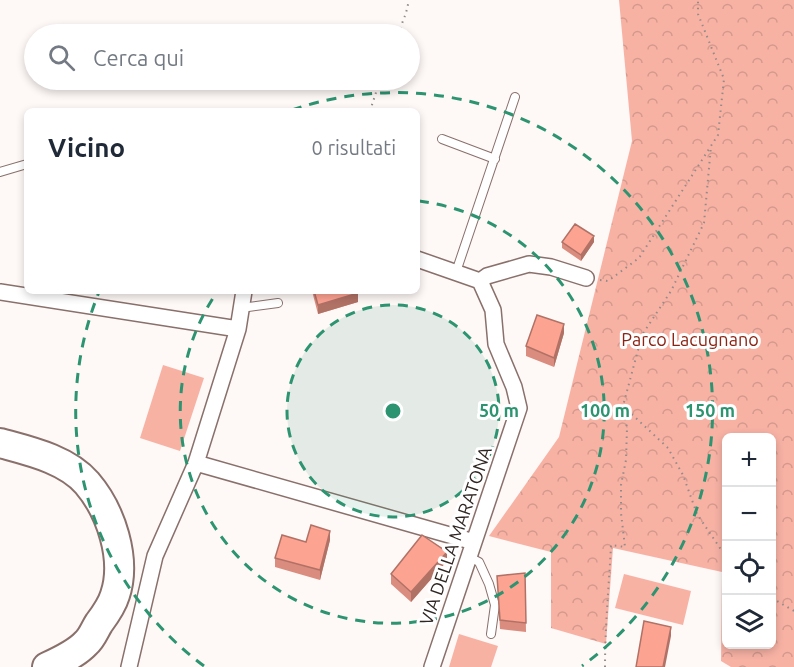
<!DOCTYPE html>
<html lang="it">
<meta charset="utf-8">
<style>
:root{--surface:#fff;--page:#f2f2f3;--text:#1f2937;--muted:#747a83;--line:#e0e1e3}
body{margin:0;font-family:Ubuntu,sans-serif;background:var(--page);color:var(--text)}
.controls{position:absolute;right:18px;bottom:18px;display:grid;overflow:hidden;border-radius:9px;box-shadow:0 3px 9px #0003}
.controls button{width:54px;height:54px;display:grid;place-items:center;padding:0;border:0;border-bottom:2px solid var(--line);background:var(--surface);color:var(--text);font:30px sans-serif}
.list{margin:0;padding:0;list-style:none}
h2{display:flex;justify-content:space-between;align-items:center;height:78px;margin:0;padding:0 24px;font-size:26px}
h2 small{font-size:20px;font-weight:400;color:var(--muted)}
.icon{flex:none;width:33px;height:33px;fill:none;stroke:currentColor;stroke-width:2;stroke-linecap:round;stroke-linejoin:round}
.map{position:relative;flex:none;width:794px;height:667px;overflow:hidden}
.search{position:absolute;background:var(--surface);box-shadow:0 3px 9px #0003;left:24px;top:24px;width:396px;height:66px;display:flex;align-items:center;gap:15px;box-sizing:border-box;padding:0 21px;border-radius:33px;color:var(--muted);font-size:22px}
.panel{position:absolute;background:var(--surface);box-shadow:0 3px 9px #0003;left:24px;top:108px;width:396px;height:186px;border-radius:9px}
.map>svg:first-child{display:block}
.forest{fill:url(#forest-crowns);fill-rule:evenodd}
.pitch{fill:#f7b2a4}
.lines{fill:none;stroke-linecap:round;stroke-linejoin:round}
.service-casing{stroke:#89706b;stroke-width:10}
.minor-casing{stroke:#89706b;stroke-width:18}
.motorway-casing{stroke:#89706b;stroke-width:32}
.path{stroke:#938b89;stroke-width:2;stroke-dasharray:1.5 4.5;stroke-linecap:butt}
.service{stroke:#fff;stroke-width:8}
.minor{stroke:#fff;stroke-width:15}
.motorway{stroke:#fff;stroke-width:28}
.wall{fill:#da8c7e}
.shaded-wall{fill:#b17266}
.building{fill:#fda392;stroke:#b17266;stroke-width:1.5}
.ring{fill:none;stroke:#2c9471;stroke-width:3;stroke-dasharray:10 8}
.labels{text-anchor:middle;stroke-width:6;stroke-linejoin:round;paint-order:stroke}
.park-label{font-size:18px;fill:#8a2414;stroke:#fff}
.street-label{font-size:18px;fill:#2f2522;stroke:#fff}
.centre{fill:#2c9471;stroke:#fff;stroke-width:3}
.ring-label{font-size:18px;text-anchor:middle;font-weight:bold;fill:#2c9471;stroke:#fff;stroke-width:6;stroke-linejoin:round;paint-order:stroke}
</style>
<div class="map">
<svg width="794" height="667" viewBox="0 0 794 667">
<defs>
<pattern id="forest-crowns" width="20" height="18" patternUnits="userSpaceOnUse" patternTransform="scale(1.5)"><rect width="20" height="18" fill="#f7b2a4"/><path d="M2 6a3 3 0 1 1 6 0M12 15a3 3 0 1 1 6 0" fill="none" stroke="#d4998d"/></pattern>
</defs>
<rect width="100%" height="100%" fill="#fef8f6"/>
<path class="forest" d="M619,0H794V667H731L721,661L722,572L613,548L606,644L551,628V552L489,536L559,437L632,141ZM726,438H772V644H726Z"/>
<path class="pitch" d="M163,365L204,378L180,451L140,438Z
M624,574L691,591L683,625L615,608Z
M459,634L498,646L491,667H449Z"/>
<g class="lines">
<g class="service-casing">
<path id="service" d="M442,139L495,159
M0,172L27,164
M456,272L515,97
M241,308L278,303
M469,557L479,562L489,584L495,605L491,634"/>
</g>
<g class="minor-casing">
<path id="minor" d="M417,259L480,281
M480,281L487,276L529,264L551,267L586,278
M0,292L238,329
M196,463L474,542
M129,667L155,556L196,463L238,329L244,291
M432,667L519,408L514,387L496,344L493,310L480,281"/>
</g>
<g class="motorway-casing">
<path id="motorway" d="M0,443C29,451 66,459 87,483C111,511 127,559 115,595C112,605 105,615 99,623C95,629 92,638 86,643C77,653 60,661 47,667"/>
</g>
<path class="path" d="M398,34L406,13L409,0
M370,111L380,80
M600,280L608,281L639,258L718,135L724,79L698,14V0
M623,406L668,448L683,475L697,514L726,557
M772,598L794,611
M605,667C605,626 609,586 611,545L625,547L621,513V485L626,460L627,428L623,406L642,335L671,291L704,223L711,146"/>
<use href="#service" class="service"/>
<use href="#minor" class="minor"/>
<use href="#motorway" class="motorway"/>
</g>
<path class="wall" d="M562,242H594L581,261L562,248Z
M312,291H357L358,302L318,314Z
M564,333L554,367L526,356V346Z
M330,540L320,580L275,567V558L306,542Z
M447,561L411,602L391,584V574Z
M525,573L526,632L500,629L497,576Z"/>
<path class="shaded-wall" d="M594,236V242L581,261V255Z
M358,293V302L318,314V305Z
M564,324V333L554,367V358Z
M330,531V540L320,580V570Z
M447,552V561L411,602V592Z
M671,627V636L665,667H663Z"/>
<path class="building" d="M575,224L594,236L581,255L562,242Z
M314,291H357L358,293L318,305Z
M537,315L564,324L554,358L526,346Z
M311,525L330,531L320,570L275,558L282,535L306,542Z
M422,535L447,552L411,592L391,574Z
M525,573L526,623L500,620L497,576Z
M644,621L671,627L663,667H636Z"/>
<circle cx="393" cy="411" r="106" fill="#2c9471" fill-opacity=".12"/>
<g class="ring">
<circle cx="393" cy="411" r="106"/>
<path d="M419 201A212 212 0 1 1 217 292"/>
<path d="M204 666A317 317 0 0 1 99 292M292 110A317 317 0 0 1 582 666"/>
</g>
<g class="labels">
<g class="park-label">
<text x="690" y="346">Parco Lacugnano</text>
</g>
<g class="street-label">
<text transform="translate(456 536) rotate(-71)" y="6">VIA DELLA MARATONA</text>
</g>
</g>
<circle cx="393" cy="411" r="9" class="centre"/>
<g class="ring-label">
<text x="499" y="417">50 m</text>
<text x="605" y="417">100 m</text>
<text x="710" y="417">150 m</text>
</g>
</svg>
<div class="controls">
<button>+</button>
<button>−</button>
<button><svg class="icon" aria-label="locate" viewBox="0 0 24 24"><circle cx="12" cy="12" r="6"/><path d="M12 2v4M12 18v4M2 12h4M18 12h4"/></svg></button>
<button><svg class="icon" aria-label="layers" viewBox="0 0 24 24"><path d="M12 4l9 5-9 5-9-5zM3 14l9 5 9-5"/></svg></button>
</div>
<div class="search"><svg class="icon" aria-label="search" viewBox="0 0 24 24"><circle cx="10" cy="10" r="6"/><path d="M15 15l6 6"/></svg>Cerca qui</div>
<section class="panel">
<h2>Vicino<small>0 risultati</small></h2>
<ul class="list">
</ul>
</section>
</div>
